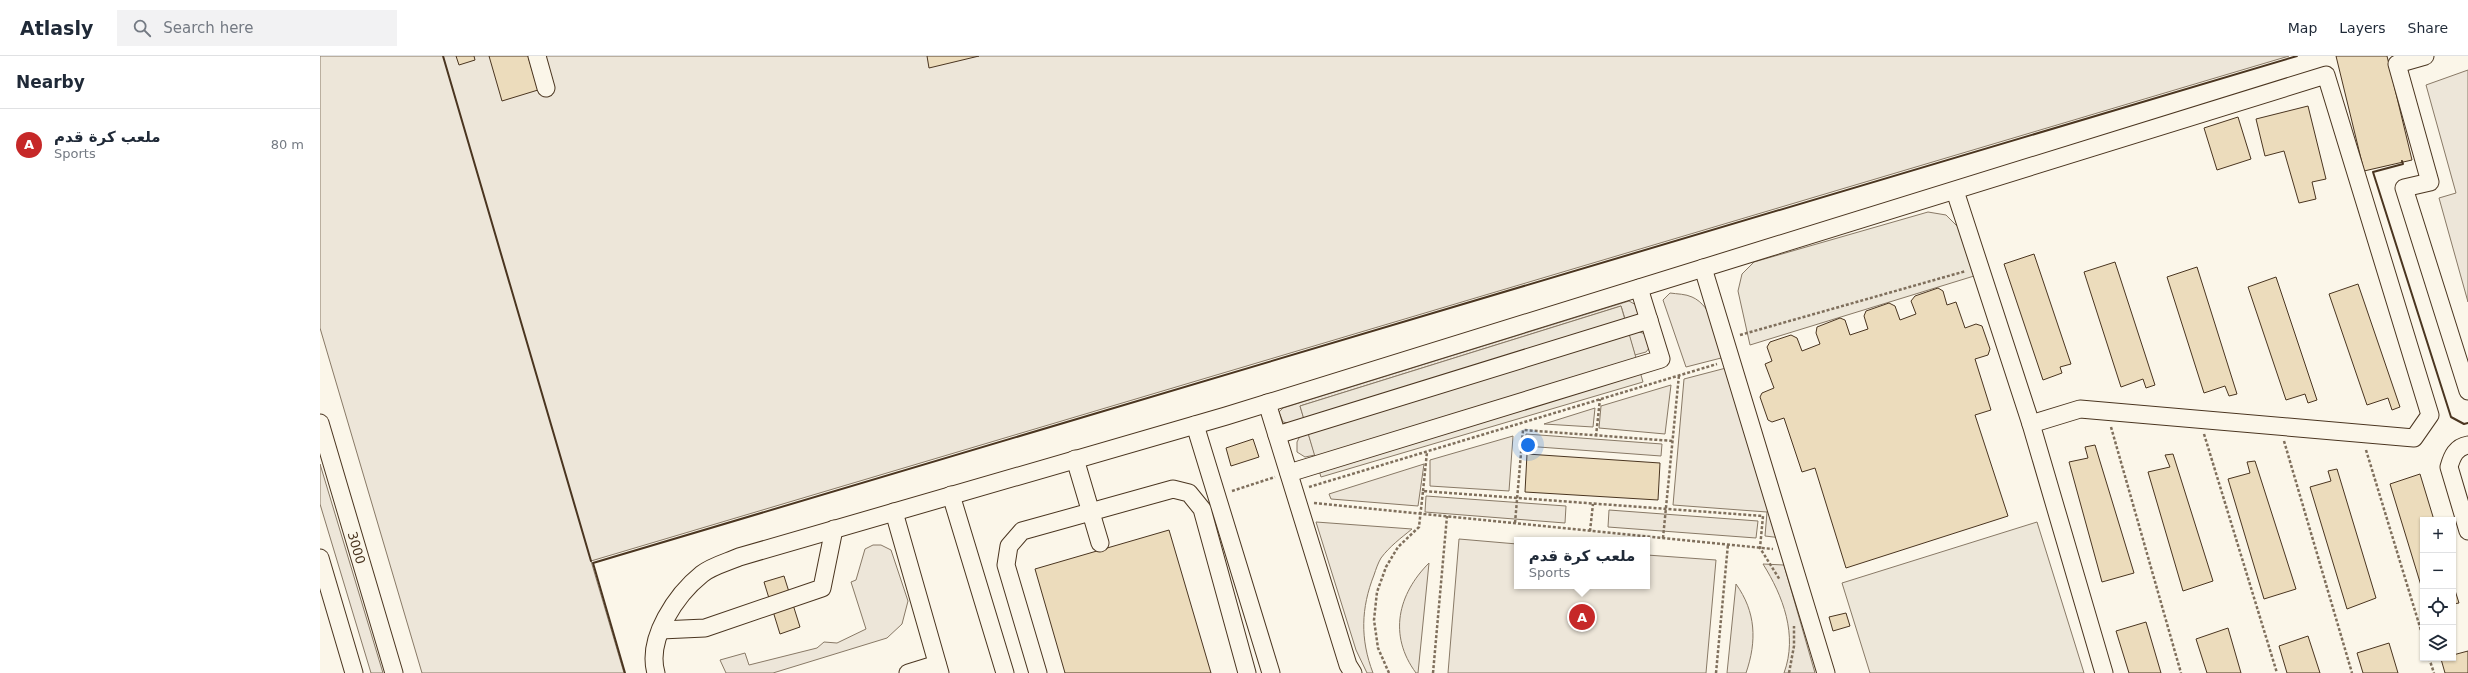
<!DOCTYPE html>
<meta charset="utf-8">
<style>
:root{--surface:#fff;--page:#f2f2f3;--text:#1f2937;--muted:#747a83;--line:#e0e1e3;--accent:#c62828}
body{margin:0;font-family:"DejaVu Sans","Noto Naskh Arabic",sans-serif;background:var(--page);color:var(--text)}
.controls{position:absolute;right:12px;bottom:12px;display:grid;overflow:hidden;border-radius:0px;box-shadow:0 1px 3px #0004}
.controls button{width:36px;height:36px;display:grid;place-items:center;padding:0;border:0;border-bottom:1px solid var(--line);background:var(--surface);color:var(--text);font:20px sans-serif}
.you{position:absolute;left:1208px;top:389px;width:14px;height:14px;margin:-10px;border:3px solid #fff;border-radius:50%;background:#1a73e8;box-shadow:0 0 0 6px #1a73e833}
.badge{display:grid;place-items:center;width:26px;height:26px;border-radius:50%;background:var(--accent);color:#fff;font-size:13px;font-weight:700}
.pin{position:absolute;translate:-50% -50%;border:2px solid #fff;box-shadow:0 1px 4px #0006}
.popup{position:absolute;left:1194px;top:481px;width:136px;height:52px;box-sizing:border-box;display:grid;place-content:center;border-radius:0px;background:var(--surface);filter:drop-shadow(0 1px 3px #0005);font-size:13px;white-space:nowrap;color:var(--muted)}
.popup b{font-size:15px;color:var(--text)}
.popup::after{content:'';position:absolute;left:50%;top:100%;margin-left:-8px;border:8px solid transparent;border-top-color:var(--surface)}
.list{margin:0;padding:0;list-style:none}
h2{display:flex;justify-content:space-between;align-items:center;height:52px;margin:0;padding:0 16px;font-size:17px}
h2 small{font-size:13px;font-weight:400;color:var(--muted)}
.list li{display:grid;grid-template-columns:26px 1fr auto;gap:12px;align-items:center;box-sizing:border-box;height:72px;padding:0 16px;border-top:1px solid var(--line)}
.list b{display:block;font-size:15px;white-space:nowrap}
.list p{margin:0;font-size:13px;white-space:nowrap;color:var(--muted)}
.list em{font-size:13px;font-style:normal;color:var(--muted)}
.icon{flex:none;width:22px;height:22px;fill:none;stroke:currentColor;stroke-width:2;stroke-linecap:round;stroke-linejoin:round}
.map{position:relative;flex:none;width:2148px;height:617px;overflow:hidden}
header{display:flex;align-items:center;gap:24px;box-sizing:border-box;height:56px;padding:0 20px;background:var(--surface);border-bottom:1px solid var(--line)}
header strong{font-size:19px}
nav{display:flex;gap:22px;margin-inline-start:auto;font-size:14px}
.search{width:280px;height:36px;background:var(--page);display:flex;align-items:center;gap:10px;box-sizing:border-box;padding:0 14px;border-radius:0px;color:var(--muted);font-size:15px}
main{display:flex}
aside{flex:1;background:var(--surface)}
.map>svg:first-child{display:block}
.green{fill:#ede6d9;stroke:#887966}
.parking{fill:#ede7d9;stroke:#887966}
.building{fill:#ecdcbc;stroke:#4a3520}
.lines{fill:none;stroke-linecap:round;stroke-linejoin:round}
.minor-casing{stroke:#4a3520;stroke-width:19}
.path{stroke:#7f6f5c;stroke-width:2.5;stroke-dasharray:3 2;stroke-linecap:butt}
.minor{stroke:#fbf6e9;stroke-width:17}
.wall{stroke:#4a3520;stroke-width:2}
.labels{text-anchor:middle;stroke-width:3;stroke-linejoin:round;paint-order:stroke}
.street-label{font-size:13px;fill:#4a3520;stroke:#fbf6e9}
</style>
<header>
<strong>Atlasly</strong>
<div class="search"><svg class="icon" aria-label="search" viewBox="0 0 24 24"><circle cx="10" cy="10" r="6"/><path d="M15 15l6 6"/></svg>Search here</div>
<nav><a>Map</a><a>Layers</a><a>Share</a></nav>
</header>
<main>
<aside>
<h2>Nearby<small></small></h2>
<ul class="list">
<li><span class="badge">A</span><div><b>ملعب كرة قدم</b><p>Sports</p></div><em>80 m</em></li>
</ul>
</aside>
<div class="map">
<svg width="2148" height="617" viewBox="0 0 2148 617">
<rect width="100%" height="100%" fill="#fbf6e9"/>
<path class="green" d="M0,0H1969L271,505L304,617H102L0,272Z
M2148,14V246L2119,142L2136,137L2106,29Z
M1350,237C1357,238 1366,238 1372,241C1393,250 1398,282 1405,301L1366,311L1343,244Z
M1309,245L1318,250L1319,259L1306,266L1301,250L980,350L984,363L968,367L963,366L959,356L963,352Z
M1317,275L1328,279L1330,291L1326,296L1315,299L1309,279Z
M1406,312L1462,482L1445,480L1447,456L1353,449L1364,323Z
M1351,329L1345,378L1279,372L1281,350Z
M1275,352L1273,371L1224,368Z
M988,377L995,399L985,401L977,396V386L980,380Z
M1206,378L1342,388L1341,400L1205,390Z
M1193,380L1189,435L1110,430V404Z
M0,408L63,617H51L0,448Z
M1104,408L1098,450L1011,443L1009,438Z
M1106,440L1246,450L1245,467L1105,456Z
M1289,454L1438,465L1436,482L1288,471Z
M996,466L1092,473C1081,482 1070,490 1061,502C1058,507 1056,513 1054,519C1041,552 1040,583 1053,617H1047L1036,594Z
M1139,483L1197,488V530H1327V499L1396,504L1386,617H1128Z
M553,489H561L571,494L588,545L582,568L567,582L453,617H406L400,604L425,597L429,609L497,592L504,586L517,587L546,573L531,526L536,524L545,493Z
M1109,507L1098,617H1096C1068,579 1078,538 1109,507Z
M1443,508L1464,509L1495,617H1464C1478,579 1463,540 1443,508Z
M1416,528C1436,556 1437,585 1426,617H1407Z"/>
<path class="parking" d="M1608,156L1626,159L1640,173L1654,220L1430,289L1418,235L1422,218L1434,206Z
M1301,250L1323,326L1001,421L980,350Z
M1717,466L1764,617H1550L1522,527Z"/>
<path class="building" d="M136,0H154L155,4L139,9Z
M169,0H208L218,34L182,45Z
M607,0H659L609,12Z
M2016,0H2067L2092,104L2044,115Z
M1988,50L2006,123L1992,126L1996,143L1979,147L1964,95L1945,100L1936,63Z
M1918,61L1931,103L1897,114L1884,72Z
M1714,198L1751,308L1740,311L1742,317L1723,324L1684,208Z
M1795,206L1835,329L1826,332L1823,323L1801,331L1764,216Z
M1877,211L1917,338L1909,340L1905,330L1884,337L1847,221Z
M1956,221L1997,344L1988,347L1985,338L1966,344L1928,231Z
M2038,228L2080,351L2072,354L2068,342L2047,349L2009,238Z
M1618,232L1623,235L1627,249L1636,246L1645,272L1656,268L1662,270L1670,293L1668,299L1655,303L1671,354L1655,359L1688,460L1526,512L1495,412L1482,416L1464,362L1452,366L1448,364L1440,341L1442,337L1454,332L1445,308L1452,305L1447,291L1450,286L1471,279L1477,282L1482,295L1500,288L1496,277L1497,271L1520,262L1525,264L1530,279L1548,273L1544,260L1546,255L1569,247L1575,250L1580,264L1596,258L1591,245L1595,240Z
M933,383L939,401L911,410L906,392Z
M1775,389L1814,517L1782,526L1749,406L1768,402L1765,391Z
M1207,398L1340,407L1338,444L1205,436Z
M1853,398L1893,525L1863,535L1828,416L1850,411L1845,399Z
M1935,405L1976,533L1944,543L1908,423L1930,417L1927,406Z
M2017,413L2056,542L2027,553L1990,431L2011,425L2008,415Z
M2100,418L2114,464H2103V536L2070,428Z
M849,474L891,617H745L715,513Z
M464,520L480,571L460,578L444,526Z
M2133,528L2139,547L2133,548Z
M1526,557L1530,570L1513,575L1509,561Z
M1826,566L1841,617H1809L1796,575Z
M1908,572L1921,617H1887L1876,583Z
M1988,580L2000,617H1967L1959,590Z
M2069,587L2078,617H2043L2037,597Z
M2148,595V617H2125L2121,603L2133,602V599Z"/>
<g class="lines">
<g class="minor-casing">
<g id="minor">
<path d="M217,0L226,32"/>
<path d="M2105,0L2077,8L2110,126L2084,132L2148,335"/>
<path d="M1635,135L1711,368L1784,617"/>
<path d="M1383,212L1506,617"/>
<path d="M947,347L1028,609L1033,617"/>
<path id="s1" d="M0,367L74,617"/>
<path d="M875,369L951,617"/>
<path d="M957,379L1329,264"/>
<path d="M2148,389C2136,391 2132,400 2129,411L2148,475"/>
<path d="M755,403L780,487"/>
<path d="M969,417L1341,303L1319,232"/>
<path d="M631,439L685,617"/>
<path d="M574,456L620,617"/>
<path d="M0,502L34,617"/>
<path d="M341,574L385,572L502,532L514,473"/>
<path d="M336,617C326,582 357,538 382,518C392,510 408,506 419,501L906,360L2006,19L2110,359L2094,382L1760,353L1711,368"/>
<path d="M588,617L617,608"/>
<path d="M718,617L686,509L689,490L702,475L853,433L869,437L882,453L927,617"/>
</g>
</g>
<path class="path" d="M1420,279L1646,215
M1791,371L1861,617
M1884,378L1957,617
M1276,380L1280,343
M1964,385L2032,617
M2046,394L2103,581
M989,431L1397,308
M912,435L955,421
M1103,435L1107,396
M994,447L1453,493
M1195,467L1203,374L1353,385
M1270,475L1273,448
M1343,482L1359,319
M2109,602L2114,617
M1069,617L1058,592L1054,564L1057,536L1066,511L1078,491L1099,471L1103,435L1443,460L1440,492L1460,524
M1113,617L1127,460
M1396,617L1408,488
M1469,617L1474,590V570"/>
<use href="#minor" class="minor"/>
<path class="wall" d="M123,0L271,505
M2082,105L2083,108L2053,116L2131,361L2144,368L2148,367
M305,617L273,507L1977,0"/>
</g>
<g class="labels">
<g class="street-label">
<text dy="5" stroke="none"><textPath href="#s1" startOffset="130">3000</textPath></text>
</g>
</g>
</svg>
<div class="controls">
<button>+</button>
<button>−</button>
<button><svg class="icon" aria-label="locate" viewBox="0 0 24 24"><circle cx="12" cy="12" r="6"/><path d="M12 2v4M12 18v4M2 12h4M18 12h4"/></svg></button>
<button><svg class="icon" aria-label="layers" viewBox="0 0 24 24"><path d="M12 4l9 5-9 5-9-5zM3 14l9 5 9-5"/></svg></button>
</div>
<div class="you"></div>
<div class="pin badge" style="left:1262px;top:561px">A</div>
<div class="popup"><b>ملعب كرة قدم</b>Sports</div>
</div>
</main>
